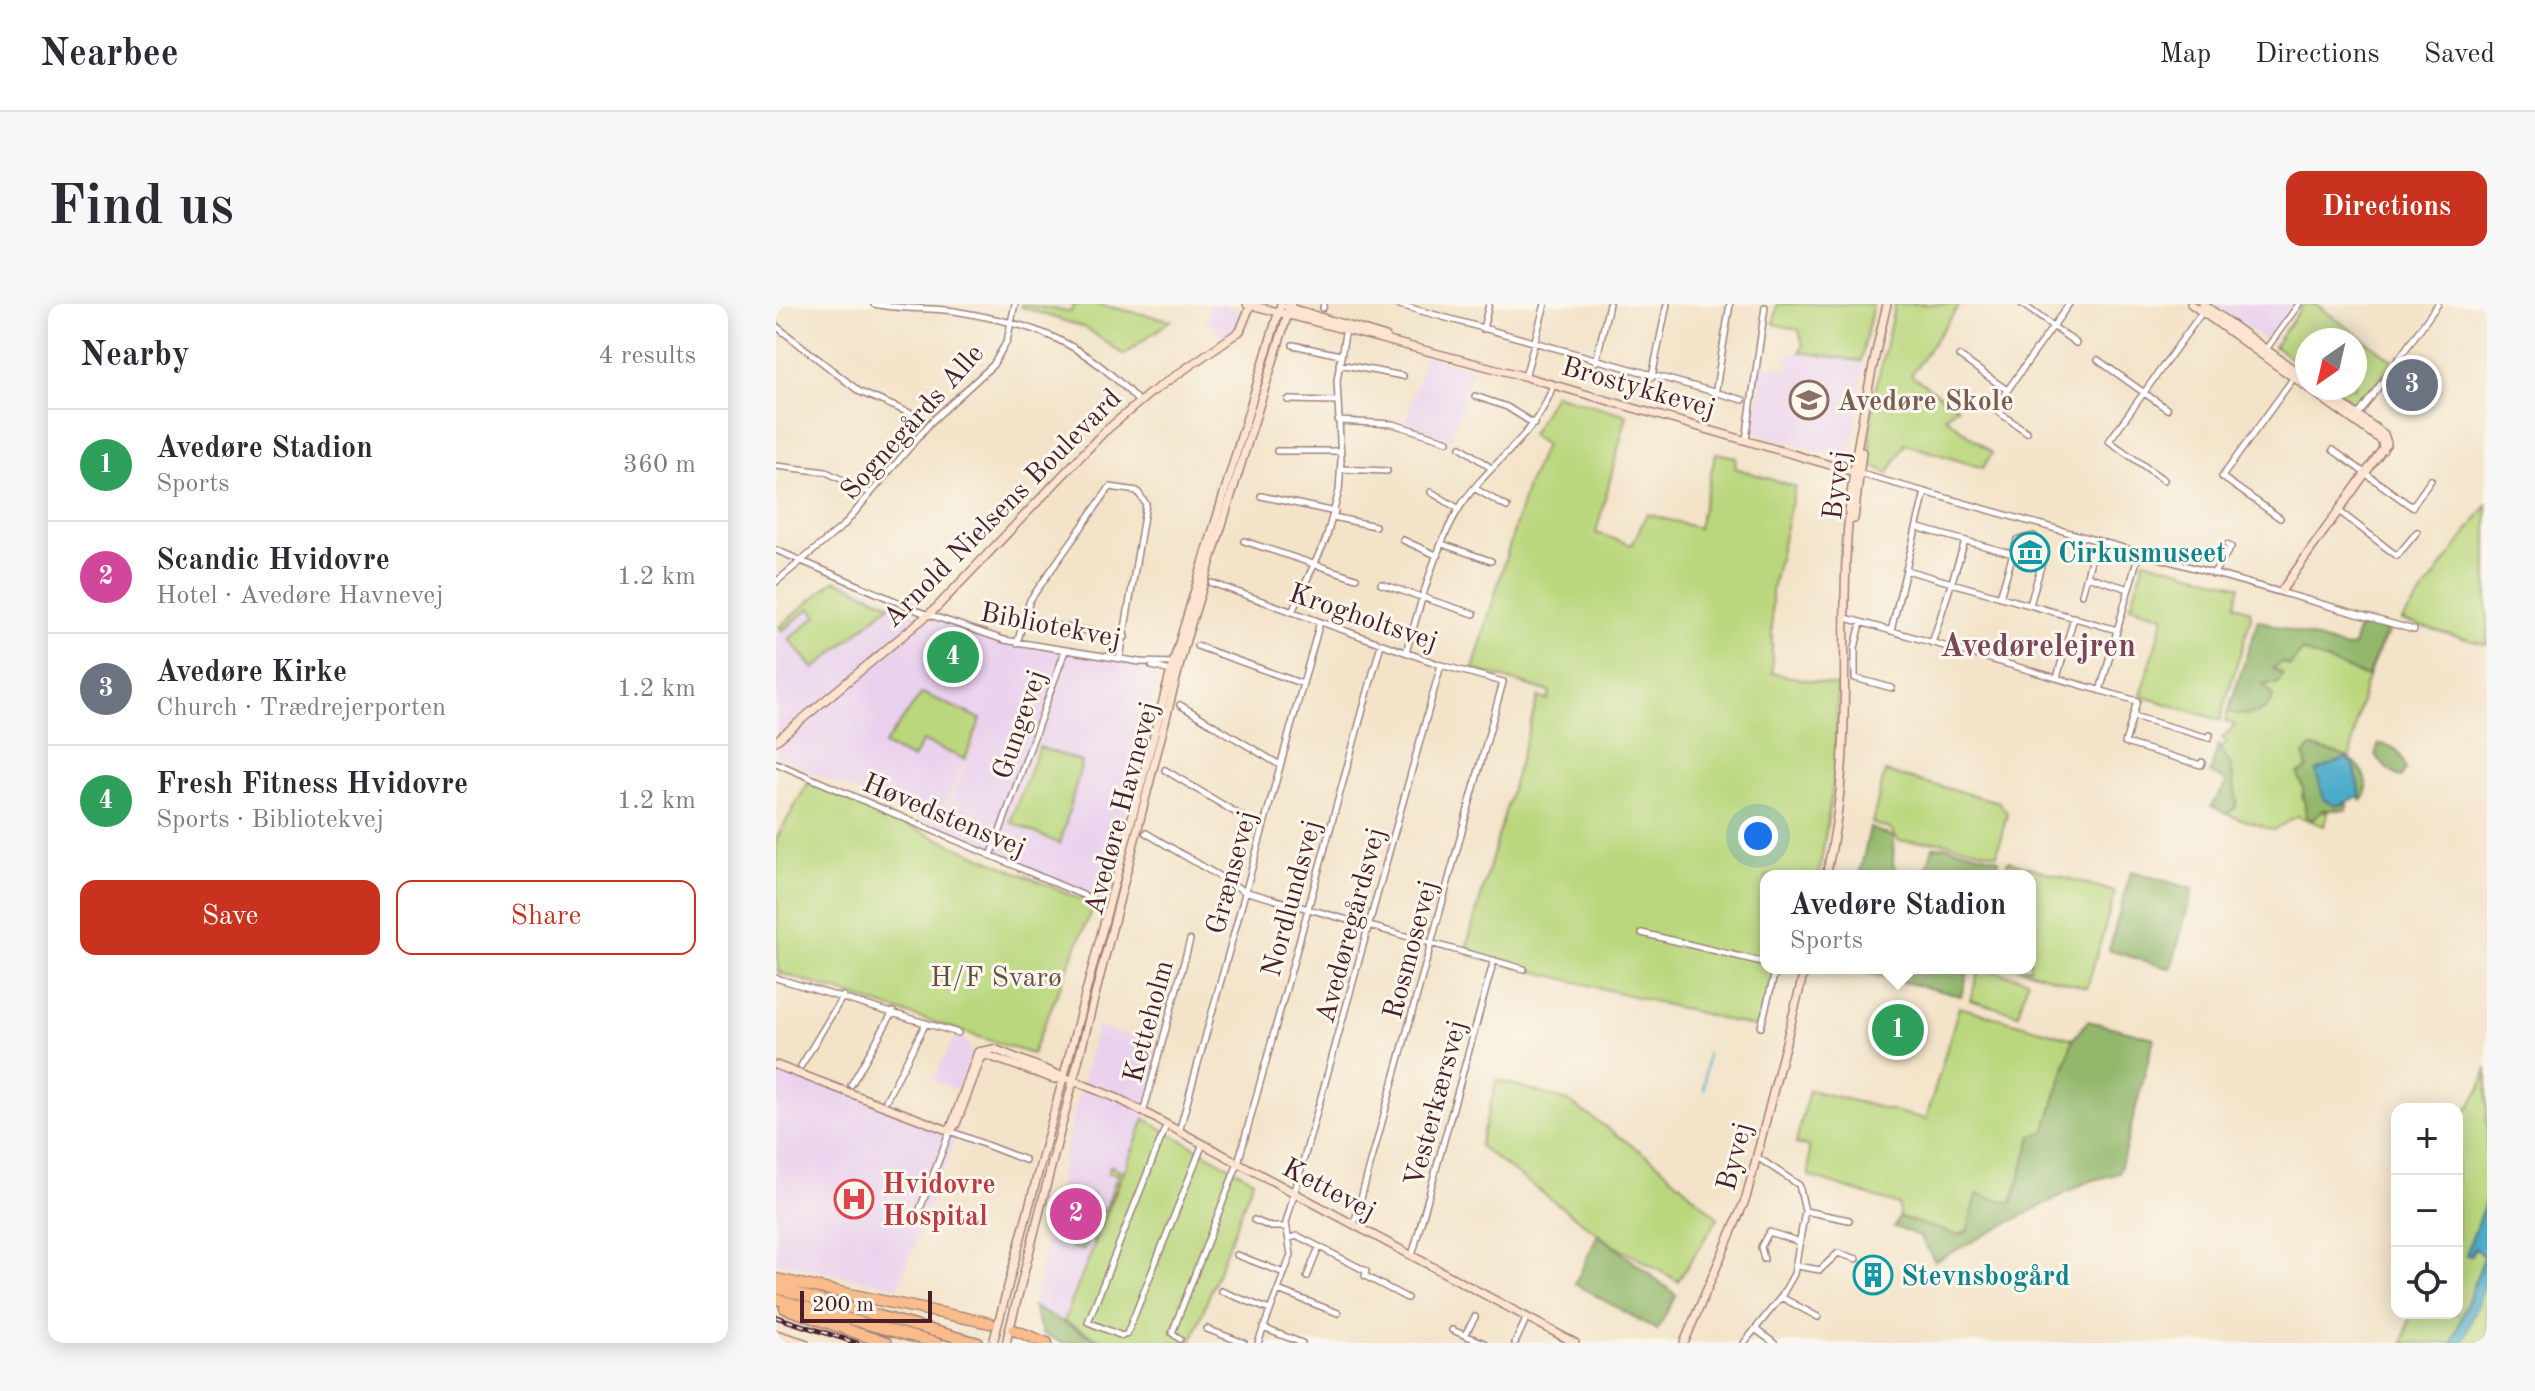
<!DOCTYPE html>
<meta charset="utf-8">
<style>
:root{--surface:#fff;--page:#f7f7f7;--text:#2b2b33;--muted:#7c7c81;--line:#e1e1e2;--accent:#c8321e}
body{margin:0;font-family:"Old Standard TT",serif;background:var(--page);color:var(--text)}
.controls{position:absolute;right:24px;bottom:24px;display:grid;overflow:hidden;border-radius:16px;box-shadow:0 4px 20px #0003}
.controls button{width:72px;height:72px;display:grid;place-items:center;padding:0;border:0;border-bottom:2px solid var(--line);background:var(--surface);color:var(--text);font:40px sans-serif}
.compass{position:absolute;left:1519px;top:24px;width:72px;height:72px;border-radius:50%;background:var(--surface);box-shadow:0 4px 20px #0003;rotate:214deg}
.scale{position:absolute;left:24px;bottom:20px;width:132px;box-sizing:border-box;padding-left:8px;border:4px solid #4a1f2b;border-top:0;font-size:22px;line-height:28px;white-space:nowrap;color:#4a1f2b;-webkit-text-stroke:6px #fbf7ec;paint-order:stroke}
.you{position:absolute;left:982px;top:532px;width:28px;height:28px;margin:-20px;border:6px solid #fff;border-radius:50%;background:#1a73e8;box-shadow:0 0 0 12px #1a73e833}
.badge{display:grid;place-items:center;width:52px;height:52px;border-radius:50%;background:var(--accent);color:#fff;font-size:26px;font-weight:700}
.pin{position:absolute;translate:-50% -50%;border:4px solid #fff;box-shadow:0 2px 8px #0006}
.popup{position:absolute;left:984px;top:566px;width:276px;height:104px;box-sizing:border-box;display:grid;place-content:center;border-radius:16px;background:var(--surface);filter:drop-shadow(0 2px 6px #0005);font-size:26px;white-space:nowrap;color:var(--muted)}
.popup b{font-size:30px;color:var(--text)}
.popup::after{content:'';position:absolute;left:50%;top:100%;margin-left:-16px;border:16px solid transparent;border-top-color:var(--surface)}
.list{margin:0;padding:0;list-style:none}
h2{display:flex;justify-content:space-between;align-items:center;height:104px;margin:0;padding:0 32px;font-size:34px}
h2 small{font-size:26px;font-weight:400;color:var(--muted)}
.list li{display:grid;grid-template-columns:52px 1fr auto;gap:24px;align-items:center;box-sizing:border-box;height:112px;padding:0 32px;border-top:2px solid var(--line)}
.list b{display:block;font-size:30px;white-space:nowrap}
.list p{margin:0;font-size:26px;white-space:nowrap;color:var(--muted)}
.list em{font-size:26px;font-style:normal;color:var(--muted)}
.actions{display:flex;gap:16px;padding:24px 32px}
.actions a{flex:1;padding:18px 0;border:2px solid var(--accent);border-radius:16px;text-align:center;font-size:28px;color:var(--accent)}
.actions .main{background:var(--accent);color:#fff}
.icon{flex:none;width:44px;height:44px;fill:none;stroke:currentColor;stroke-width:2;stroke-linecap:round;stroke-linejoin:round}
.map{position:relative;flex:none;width:1711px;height:1039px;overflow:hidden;border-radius:16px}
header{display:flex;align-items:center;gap:48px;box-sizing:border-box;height:112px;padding:0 40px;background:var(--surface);border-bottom:2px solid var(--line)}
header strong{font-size:38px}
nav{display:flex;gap:44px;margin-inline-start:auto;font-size:28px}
.intro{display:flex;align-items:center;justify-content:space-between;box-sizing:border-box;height:192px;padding:0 48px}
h1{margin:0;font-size:56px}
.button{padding:20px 36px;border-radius:16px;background:var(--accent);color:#fff;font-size:28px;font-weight:700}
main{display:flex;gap:48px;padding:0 48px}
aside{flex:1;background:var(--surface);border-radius:16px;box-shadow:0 4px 20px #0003}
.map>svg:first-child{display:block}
.built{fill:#ead1ed;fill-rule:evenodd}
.green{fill:#bad77d;stroke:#827b54;stroke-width:2}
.forest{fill:#93b86c;stroke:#6e6c4c;stroke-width:2}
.water{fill:#4bacca;stroke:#4a667a;stroke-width:2}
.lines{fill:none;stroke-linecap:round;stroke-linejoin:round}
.stream{stroke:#4bacca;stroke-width:2}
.street-casing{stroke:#9e817a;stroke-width:8}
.secondary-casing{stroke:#9e817a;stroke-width:10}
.highway-casing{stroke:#9e817a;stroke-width:13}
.street{stroke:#fff;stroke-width:5}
.secondary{stroke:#fde4d0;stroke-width:7}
.highway{stroke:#f9bc8a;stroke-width:10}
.rail-casing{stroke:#4a1f2b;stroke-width:5}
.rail{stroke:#fbf7ec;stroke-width:2;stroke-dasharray:6;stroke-linecap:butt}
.labels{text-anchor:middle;stroke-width:6;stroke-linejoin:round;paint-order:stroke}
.street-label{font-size:28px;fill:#4a1f2b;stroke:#fbf7ec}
.education-label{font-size:28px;font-weight:bold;fill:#785e54;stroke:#fbf7ec;text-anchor:start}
.culture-label{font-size:28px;font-weight:bold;fill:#0d838f;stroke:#fbf7ec;text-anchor:start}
.park-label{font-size:28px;fill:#664d40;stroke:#fbf7ec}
.health-label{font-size:28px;font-weight:bold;fill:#be3a42;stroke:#fbf7ec;text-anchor:start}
.quarter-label{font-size:32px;font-weight:bold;fill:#7b465d;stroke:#fbf7ec}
</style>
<header>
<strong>Nearbee</strong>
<nav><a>Map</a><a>Directions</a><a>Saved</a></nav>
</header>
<div class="intro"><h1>Find us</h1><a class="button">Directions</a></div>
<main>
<aside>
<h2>Nearby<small>4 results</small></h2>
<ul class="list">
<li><span class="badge" style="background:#2e9e5b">1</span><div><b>Avedøre Stadion</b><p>Sports</p></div><em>360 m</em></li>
<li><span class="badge" style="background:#d1479c">2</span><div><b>Scandic Hvidovre</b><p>Hotel · Avedøre Havnevej</p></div><em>1.2 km</em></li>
<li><span class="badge" style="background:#6b7280">3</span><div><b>Avedøre Kirke</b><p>Church · Trædrejerporten</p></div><em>1.2 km</em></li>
<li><span class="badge" style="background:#2e9e5b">4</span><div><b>Fresh Fitness Hvidovre</b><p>Sports · Bibliotekvej</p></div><em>1.2 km</em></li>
</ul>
<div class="actions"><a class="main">Save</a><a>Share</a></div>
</aside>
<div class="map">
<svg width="1711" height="1039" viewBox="0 0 1711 1039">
<rect width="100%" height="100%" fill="#fbf7ec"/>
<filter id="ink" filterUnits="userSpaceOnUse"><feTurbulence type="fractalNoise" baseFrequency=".0125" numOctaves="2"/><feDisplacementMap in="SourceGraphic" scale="16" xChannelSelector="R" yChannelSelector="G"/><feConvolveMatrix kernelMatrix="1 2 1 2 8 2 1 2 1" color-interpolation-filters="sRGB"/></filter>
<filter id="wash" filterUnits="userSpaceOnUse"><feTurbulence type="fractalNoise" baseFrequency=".006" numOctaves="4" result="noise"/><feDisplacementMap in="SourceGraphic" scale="32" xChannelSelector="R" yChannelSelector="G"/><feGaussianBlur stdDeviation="1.8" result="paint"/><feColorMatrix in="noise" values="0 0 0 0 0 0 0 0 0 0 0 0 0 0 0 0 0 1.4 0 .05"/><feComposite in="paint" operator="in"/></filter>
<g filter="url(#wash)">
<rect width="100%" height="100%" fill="#f3e3c8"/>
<path class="built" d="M434,0H448L464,9L459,25L446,34L439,22L430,19Z
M1439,0H1521L1493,39Z
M1014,48L1088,58L1075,152L1070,155L981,129L977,120L986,80L983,78L985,60L1012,64Z
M649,52L696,65L675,135L629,120Z
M68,276L143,311L239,340L385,364L328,590H317L276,574V568L274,574L163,525L175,496L199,505L176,494L206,416L147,389L108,441L137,454L145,437L189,455L161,522L79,487L83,481L78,487L0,452V330ZM259,441L306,458L284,542L231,519Z
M321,722L386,741L368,815L287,1018L257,1003L296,817Z
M179,733L191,737L196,749L181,786L157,776Z
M0,764L181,832L122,983L0,958Z"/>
<path class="green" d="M245,0L295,8L298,0H319L395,16L348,51L310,24L245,3Z
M1001,0H1097L1085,57L1024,48L1027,41L1023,26L998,20Z
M1119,0H1184L1135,71L1181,103L1169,113L1216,149L1207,164L1129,140L1112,170L1093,159L1097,97Z
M1528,0H1539L1618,57L1584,104L1557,84H1579V36H1531V65L1498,42Z
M778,90L851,111L820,229L856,241L871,210L922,224L940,149L960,153L959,164L1019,183L996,285V369L1062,382L1059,468L1043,572H990V664H999L983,724L693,651L694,646L690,645L762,393L772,396L774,388L697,365L751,182L769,141L755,131Z
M1711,201V341L1626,317Z
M1368,256L1464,282L1459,301L1474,306L1475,314L1444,416L1365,392L1388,312L1355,302Z
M59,276L115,300L38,365L13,335L41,312L34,304L6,327L3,323Z
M1610,324L1615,325C1592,358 1580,411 1575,451L1573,454L1535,443L1529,455L1531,464L1522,470L1527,485L1526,493L1543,507L1552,508L1548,522L1522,512L1497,526L1450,510L1459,504L1458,475L1442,442L1447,443L1451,437L1446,434L1459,421L1449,417L1452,408L1492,387L1487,380L1489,377L1498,380L1506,369L1497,365L1506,357L1512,361L1527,347L1591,373Z
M146,389L205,415L189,455L146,437L137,455L108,441Z
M263,443L306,458L284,540L234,518Z
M1109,468L1223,498L1231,509L1221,550L1167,538L1123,537L1114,525L1096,519Z
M32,479L318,601L256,750L2,668L0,535Z
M1232,557L1339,588L1311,684L1242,664H1254V572H1228Z
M1204,664L1252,676L1242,710L1194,696Z
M1183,703L1297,735L1269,829L1256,833L1236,899L1182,931L1123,913V901L1033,872V843L1020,840L1033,786L1150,815Z
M1711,764V1039H1627L1635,1009H1681V820L1704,786Z
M721,776L792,797L880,858L942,914L902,977L837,941L703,842Z
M369,815L477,876L415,1039H331L288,1017Z
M334,862L347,867L317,940L316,931L307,946L295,943L297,939L305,941L308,924H298L299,920L304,921L311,891L316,892L309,910L311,914L322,913L324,905L329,906L342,869H332Z"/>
<path class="forest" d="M1482,316L1570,344L1577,343L1584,316L1610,326L1591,373L1526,347L1514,362L1506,358L1497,365L1507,371L1501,380H1487L1497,392C1491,413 1469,413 1452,408Z
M1603,440C1620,441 1625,449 1630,465L1625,474L1611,465L1599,451Z
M1442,442L1455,461L1461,498L1459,504L1450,510L1435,502L1452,478L1434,469Z
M1535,443C1546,447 1562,448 1572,454C1586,461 1597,483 1586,497L1583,494L1585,491L1578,461L1560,502L1572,499L1571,506H1546L1537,516L1530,512L1527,485L1522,470L1531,464L1528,452Z
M1094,524L1118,533L1117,559L1122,572L1084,568Z
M1170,542L1223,555L1219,572H1145L1149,571L1157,543Z
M1355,567L1417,585L1395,665L1333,646Z
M1070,664H1193L1185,692Z
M1312,717L1378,734L1343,869L1311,878L1159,957L1144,932L1118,923L1123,913L1182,931L1191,928L1201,890L1236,899L1256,832L1269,829L1297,735Z
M822,930L900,991L881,1026L799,980Z
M257,1003L328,1039H287L266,1029Z"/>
<path class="water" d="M1570,454L1578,461L1585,492L1560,502L1548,496L1540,467Z
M1711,892V975L1687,1039H1676L1708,953L1699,944L1695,952L1690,951Z"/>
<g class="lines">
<path class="stream" d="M928,786L931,749"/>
</g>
</g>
<g filter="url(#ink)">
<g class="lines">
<g class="street-casing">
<path id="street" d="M98,0C125,6 151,3 178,7C260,21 306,36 363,98
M620,0L967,96
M1246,0L1300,39
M547,4L548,0
M0,22L84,88L148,115
M707,25L713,0
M517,41L564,51
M1488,48L1523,0
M1183,52L1231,86
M1322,56L1391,105
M820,58L833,0
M563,60L627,72
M749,73L769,0
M876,73L891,0
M939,91L954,0
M699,92L731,103L758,120
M512,96L560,97
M1581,113L1662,0
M562,117L617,120L672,137
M1251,128L1218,105L1293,0
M970,136L989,3
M685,143L715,164
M1557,146L1636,203L1655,176
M501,147H565
M0,162L50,168L94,189
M565,165L611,167
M1085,170L1638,326
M1388,176L1333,137L1427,7
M698,184L731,203
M655,188L683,205
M485,192L559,208
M1563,207L1621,252L1641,228
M557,213L599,222
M1504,214L1446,173L1519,72
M1143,224L1266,258
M627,236L662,252
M1242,236L1267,244
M468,237L580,274
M666,240L715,257
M0,246L145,308L228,336L364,358L397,359
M1130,266L1341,326
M1437,270L1455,243L1451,241
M1311,272L1353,285
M0,278L68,221L155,118L217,61L231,37L239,0
M436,279L665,361L727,378L578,920
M605,280L698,310
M1306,290L1318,245
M1224,293L1241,236L1258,232L1270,244L1254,301
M516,308L550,235L563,187L565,156L561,76L570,24
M1070,314L1361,397L1349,439L1425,461L1426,458
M247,316L349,333
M1085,319L1079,344V374L1116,384
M1115,327L1149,188
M241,339L254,296L334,183L361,187L370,200L344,354
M1156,339L1189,237
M421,342L527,380
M630,348C645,301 657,246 684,203C712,159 761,133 777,81
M376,362L394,367
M1281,374L1298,313
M1324,387L1363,249
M404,401L504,461
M1357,412L1433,434L1434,431
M0,459L323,598
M389,466L487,525
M370,529L468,587L748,665
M215,552L289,347
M866,629L990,659
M1008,664L1027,669
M0,674L182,729
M985,723L1000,664
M25,762L67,692
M75,781L117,708
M110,796L150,719
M367,809L414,636
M390,822L312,1018L346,1032L351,1030L426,842
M403,828L544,318
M1029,907L1073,916
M478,916L495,923H510
M139,918L174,827L249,856
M513,934L522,932L590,967L589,972L631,994
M461,951L508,969
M636,952L718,656
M988,955L985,943L993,928L1024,938
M1021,962L1044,966L1062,949L1081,955
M531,973L543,943
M502,986L562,1009
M445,987L494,1006
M1005,993L1042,1013
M487,1024L526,1039
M431,1025L468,1039
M979,1025L998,1039
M676,1026L708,1039
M689,1031L699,1013
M404,1035L396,1029L462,859L605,340
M482,1039L515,951L510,919L665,361
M739,1039L751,1013
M968,1039L1005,993L1018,970L1029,907L1023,881L981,853"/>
</g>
<g class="secondary-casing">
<path id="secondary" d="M471,0L747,72L1085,170
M1415,0L1531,83
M1427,0L1531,75
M511,3L610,33
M1532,84L1606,137L1607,146
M1078,215L1086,148
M1506,286L1611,139L1608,130L1544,84
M0,437L160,304L327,129L373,90L464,27L475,0
M1050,572C1078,456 1064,350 1071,234C1076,156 1093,76 1111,0
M0,761L174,827
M174,827L202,748L218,745L343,795L799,1039
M174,827L180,820L205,754L210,751L278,775L286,774
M0,1030L29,1039
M217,1039L397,359L505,0
M230,1039L410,336L515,0
M908,1039L970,894L1029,664"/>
</g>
<g class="highway-casing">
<path id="highway" d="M0,975L214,1019
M0,984L202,1039
M0,995L160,1039
M9,1004L110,1039
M238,1026L271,1039"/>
</g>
<use href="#street" class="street"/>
<use href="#secondary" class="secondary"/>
<use href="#highway" class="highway"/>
<g class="rail-casing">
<path id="rail" d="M0,1013L81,1039"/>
</g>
<use href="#rail" class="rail"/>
</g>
</g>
<defs>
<g id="school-ring" transform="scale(2)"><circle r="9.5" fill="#fbf7ec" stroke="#8d6e63" stroke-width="1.5"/><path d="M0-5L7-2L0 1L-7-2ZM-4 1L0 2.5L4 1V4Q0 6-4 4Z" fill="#8d6e63"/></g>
<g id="museum-ring" transform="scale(2)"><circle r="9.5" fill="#fbf7ec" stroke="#0f9aa8" stroke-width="1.5"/><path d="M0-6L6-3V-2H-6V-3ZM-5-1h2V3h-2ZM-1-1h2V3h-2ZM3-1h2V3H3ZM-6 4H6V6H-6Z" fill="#0f9aa8"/></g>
<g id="hospital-ring" transform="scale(2)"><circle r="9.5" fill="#fbf7ec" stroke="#e0444e" stroke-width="1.5"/><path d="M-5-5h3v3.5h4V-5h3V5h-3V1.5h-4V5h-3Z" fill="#e0444e"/></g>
<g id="building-ring" transform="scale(2)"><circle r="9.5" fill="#fbf7ec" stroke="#0f9aa8" stroke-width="1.5"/><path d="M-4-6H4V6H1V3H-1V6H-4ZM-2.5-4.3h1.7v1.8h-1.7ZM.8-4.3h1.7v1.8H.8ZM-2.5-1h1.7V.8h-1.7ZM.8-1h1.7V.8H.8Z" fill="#0f9aa8"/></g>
</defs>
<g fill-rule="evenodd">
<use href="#school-ring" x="1033" y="96"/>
<use href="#museum-ring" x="1254" y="248"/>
<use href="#hospital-ring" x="78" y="895"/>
<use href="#building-ring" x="1097" y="971"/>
</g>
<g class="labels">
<g class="street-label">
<text transform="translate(863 82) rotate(16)" y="10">Brostykkevej</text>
<text transform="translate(135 117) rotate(-48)" y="10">Sognegårds Alle</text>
<text transform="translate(1059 181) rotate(-83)" y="10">Byvej</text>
<text transform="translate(225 203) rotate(-45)" y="10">Arnold Nielsens Boulevard</text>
<text transform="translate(588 312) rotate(19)" y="10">Krogholtsvej</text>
<text transform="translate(275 320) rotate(11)" y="10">Bibliotekvej</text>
<text transform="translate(242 420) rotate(-71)" y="10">Gungevej</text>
<text transform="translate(344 504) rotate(-75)" y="10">Avedøre Havnevej</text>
<text transform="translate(169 510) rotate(23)" y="10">Høvedstensvej</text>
<text transform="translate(454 568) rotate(-75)" y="10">Grænsevej</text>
<text transform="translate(514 594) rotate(-75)" y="10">Nordlundsvej</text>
<text transform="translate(573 621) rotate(-75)" y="10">Avedøregårdsvej</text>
<text transform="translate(633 645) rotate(-75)" y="10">Rosmosevej</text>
<text transform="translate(371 717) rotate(-75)" y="10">Ketteholm</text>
<text transform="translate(658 799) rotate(-75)" y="10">Vesterkærsvej</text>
<text transform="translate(957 852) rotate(-75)" y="10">Byvej</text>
<text transform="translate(554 884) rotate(28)" y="10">Kettevej</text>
</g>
<g class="education-label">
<text x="1061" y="106">Avedøre Skole</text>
</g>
<g class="culture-label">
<text x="1282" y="258">Cirkusmuseet</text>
<text x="1125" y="981">Stevnsbogård</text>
</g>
<g class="park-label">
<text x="220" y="682">H/F Svarø</text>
</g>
<g class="health-label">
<text x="106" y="889">Hvidovre<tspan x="106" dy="32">Hospital</tspan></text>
</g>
<g class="quarter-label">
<text x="1262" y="352">Avedørelejren</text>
</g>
</g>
</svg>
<div class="controls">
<button>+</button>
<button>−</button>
<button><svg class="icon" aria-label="locate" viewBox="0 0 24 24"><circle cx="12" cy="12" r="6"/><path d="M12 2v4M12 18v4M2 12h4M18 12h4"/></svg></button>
</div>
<svg class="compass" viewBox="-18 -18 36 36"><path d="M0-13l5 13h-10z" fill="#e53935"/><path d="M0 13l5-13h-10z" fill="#7c7c81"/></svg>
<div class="scale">200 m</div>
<div class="you"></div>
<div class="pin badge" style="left:1122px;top:726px;background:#2e9e5b">1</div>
<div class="popup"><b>Avedøre Stadion</b>Sports</div>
<div class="pin badge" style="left:300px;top:910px;background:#d1479c">2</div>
<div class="pin badge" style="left:1636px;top:81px;background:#6b7280">3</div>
<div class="pin badge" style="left:177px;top:353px;background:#2e9e5b">4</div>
</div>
</main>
